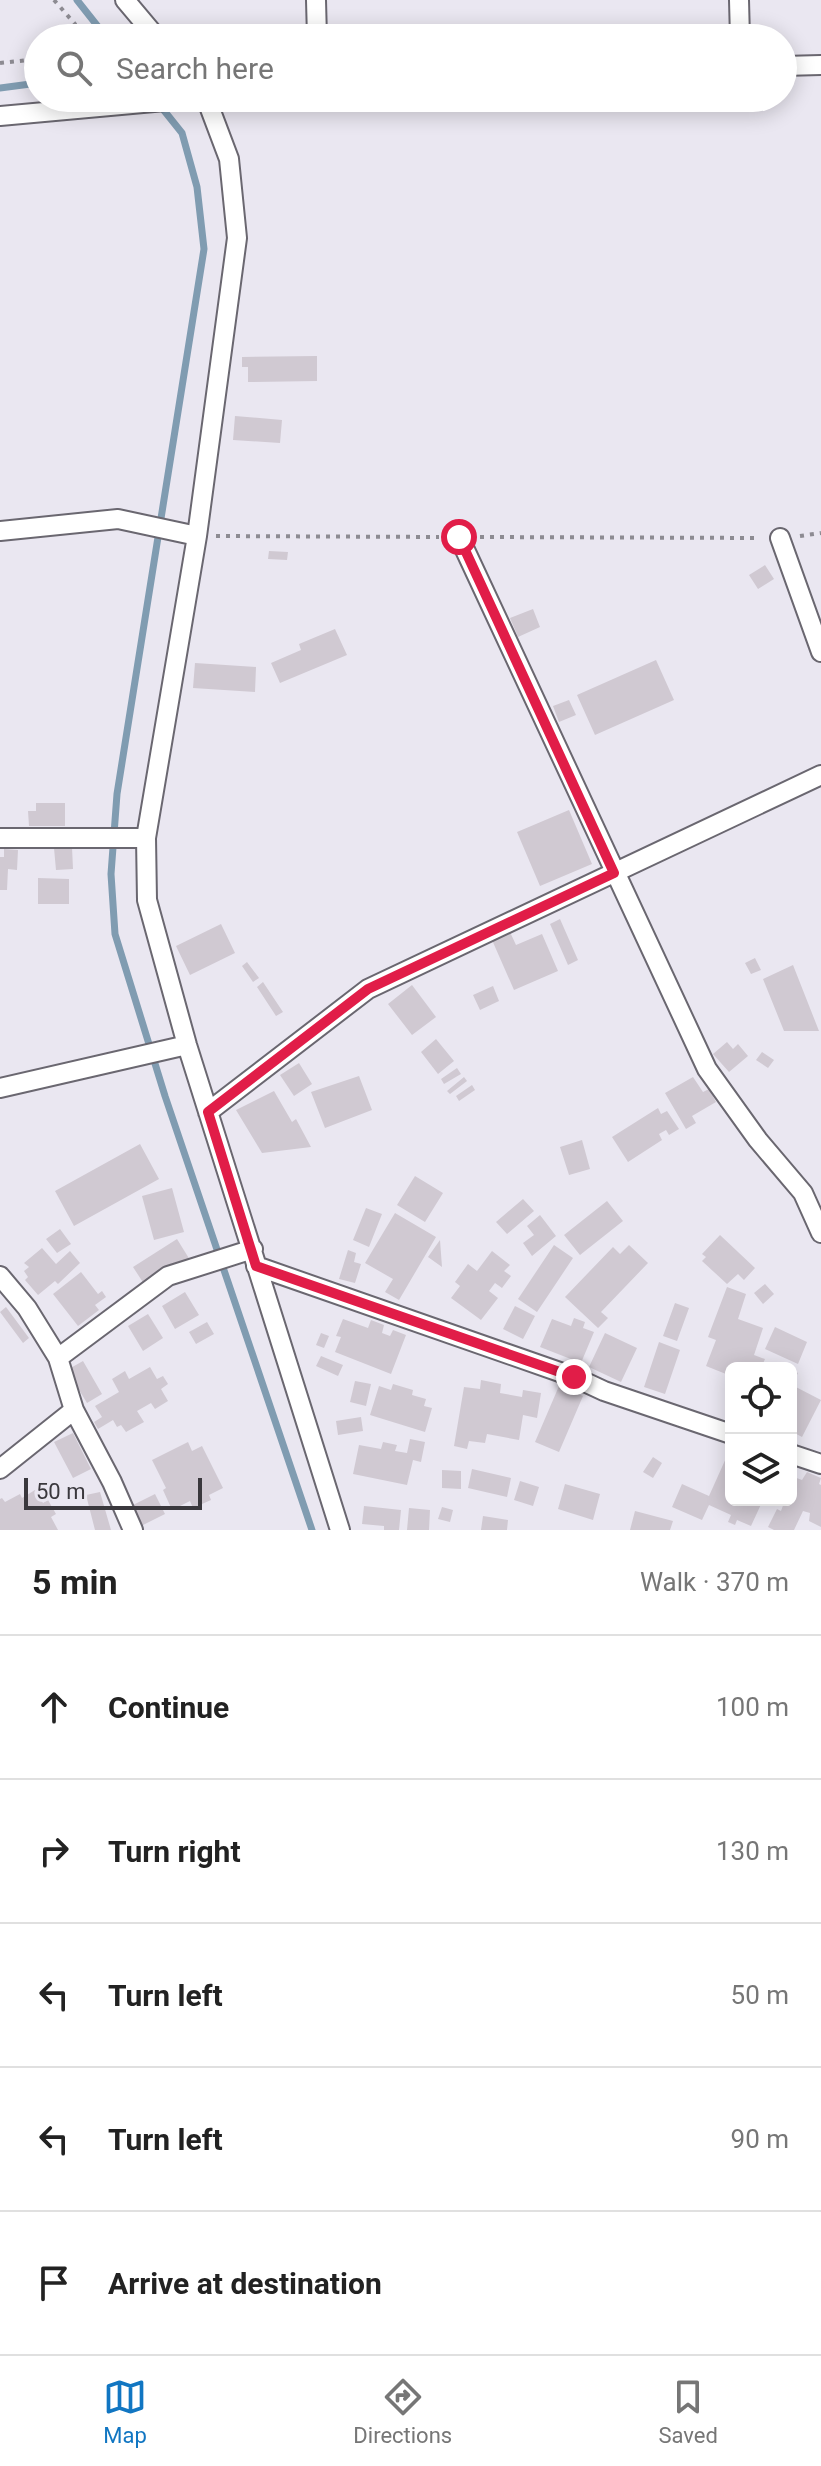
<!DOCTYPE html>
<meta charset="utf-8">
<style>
:root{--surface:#fff;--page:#f2f2f2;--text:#222;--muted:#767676;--line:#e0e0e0;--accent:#1176c2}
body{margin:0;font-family:Roboto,sans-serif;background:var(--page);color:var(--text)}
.controls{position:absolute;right:24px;bottom:24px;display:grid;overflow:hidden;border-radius:12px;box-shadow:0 4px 20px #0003}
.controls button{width:72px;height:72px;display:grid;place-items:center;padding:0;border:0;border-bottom:2px solid var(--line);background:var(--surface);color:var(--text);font:40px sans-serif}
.scale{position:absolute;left:24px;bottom:20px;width:178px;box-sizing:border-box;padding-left:8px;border:4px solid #3a383d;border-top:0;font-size:22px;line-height:28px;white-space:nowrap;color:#3a383d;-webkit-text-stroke:6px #eae7f1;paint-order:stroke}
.stop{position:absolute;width:24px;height:24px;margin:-18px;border:6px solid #e11d48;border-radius:50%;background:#fff}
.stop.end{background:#e11d48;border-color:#fff;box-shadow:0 2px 8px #0008}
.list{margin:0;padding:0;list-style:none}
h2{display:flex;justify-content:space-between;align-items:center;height:104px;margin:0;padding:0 32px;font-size:34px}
h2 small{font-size:26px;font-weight:400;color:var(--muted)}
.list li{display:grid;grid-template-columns:52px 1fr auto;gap:24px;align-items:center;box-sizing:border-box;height:144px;padding:0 32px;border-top:2px solid var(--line)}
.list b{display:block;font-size:30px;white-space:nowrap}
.list em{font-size:26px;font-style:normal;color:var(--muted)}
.icon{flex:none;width:44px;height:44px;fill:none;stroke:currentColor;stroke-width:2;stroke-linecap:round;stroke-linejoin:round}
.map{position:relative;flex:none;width:821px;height:1530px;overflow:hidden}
.search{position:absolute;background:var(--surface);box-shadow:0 4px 20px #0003;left:24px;right:24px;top:24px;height:88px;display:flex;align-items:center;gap:20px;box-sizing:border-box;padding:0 28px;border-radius:44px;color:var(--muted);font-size:30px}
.sheet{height:824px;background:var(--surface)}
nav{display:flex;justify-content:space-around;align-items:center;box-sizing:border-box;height:112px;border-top:2px solid var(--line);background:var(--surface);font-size:22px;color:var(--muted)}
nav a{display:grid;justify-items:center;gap:4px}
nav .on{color:var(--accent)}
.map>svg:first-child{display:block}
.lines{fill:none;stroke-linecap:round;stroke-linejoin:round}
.stream{stroke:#809cb1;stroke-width:7}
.building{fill:#d0c9d2}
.minor-casing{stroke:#6a6770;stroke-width:22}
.path{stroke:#8d8b92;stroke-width:4;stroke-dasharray:4 6;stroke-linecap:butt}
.minor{stroke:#fff;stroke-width:18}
.route{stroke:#e11d48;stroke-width:10}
</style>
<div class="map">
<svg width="821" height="1530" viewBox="0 0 821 1530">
<rect width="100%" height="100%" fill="#eae7f1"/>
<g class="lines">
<path class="stream" d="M77,0L107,38
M0,88L38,83
M158,103L182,133L197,187L204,249L117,794L111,874L115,934L165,1096L312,1530"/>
</g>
<path class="building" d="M317,356V381L248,382V367H242V357Z
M235,416L282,420L280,443L233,440Z
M269,551L288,552L287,560L268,559Z
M765,565L774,579L758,589L749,575Z
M533,609L540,627L518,637L510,618Z
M335,629L347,655L280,683L271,663L301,650L299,644Z
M656,660L674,700L595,735L577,695Z
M195,663L256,667L255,692L193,688Z
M569,700L576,715L559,722L553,706Z
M36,803H65V826H29L28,811H36Z
M569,810L592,864L540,886L517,832Z
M72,847L73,869L56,870L54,848Z
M4,849L18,850L17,870L8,869L7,890H0V857H4Z
M38,878L69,879V904H38Z
M560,919L578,960L568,965L550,924Z
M221,924L235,953L190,975L176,946Z
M510,932L516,945L542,934L558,971L514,990L492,940Z
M755,958L761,970L751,974L745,963Z
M247,962L259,978L253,982L242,966Z
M793,965L819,1031H784L763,979Z
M263,982L283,1012L276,1016L257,987Z
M412,985L436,1017L412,1035L388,1004Z
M493,986L499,1001L480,1010L473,995Z
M436,1039L454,1061L438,1074L421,1052Z
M727,1042L733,1049L738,1044L748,1056L729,1072L713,1054Z
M762,1052L774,1060L768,1068L756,1060Z
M299,1063L312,1084L294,1096L280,1075Z
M457,1068L461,1074L444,1084L441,1079Z
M359,1076L372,1110L325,1128L311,1092Z
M464,1077L467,1081L450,1094L447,1091Z
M693,1077L703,1092L709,1089L716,1102L692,1116L696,1123L686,1129L665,1093Z
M472,1085L475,1090L459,1101L456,1096Z
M274,1091L292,1122L296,1119L311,1147L262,1153L236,1110Z
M658,1108L661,1114L667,1111L679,1129L669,1135L666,1130L659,1134L662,1140L628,1162L612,1137Z
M582,1140L590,1169L569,1175L560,1147Z
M140,1144L159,1179L74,1226L55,1191Z
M415,1176L443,1193L425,1222L397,1205Z
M172,1188L184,1232L154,1240L142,1196Z
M523,1199L534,1211L507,1234L496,1222Z
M607,1201L623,1221L580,1255L564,1235Z
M366,1208L382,1214L369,1247L353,1240Z
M395,1213L436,1237L399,1300L385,1292L393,1279L365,1263Z
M540,1215L556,1236L532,1256L523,1243L534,1235L527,1226Z
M60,1229L71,1244L57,1253L46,1239Z
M720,1235L755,1268L744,1280L738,1274L727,1284L702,1261L706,1257L702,1254Z
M177,1239L190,1260L146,1287L133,1267Z
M440,1240L442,1267L428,1257Z
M554,1245L573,1258L537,1312L518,1299Z
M629,1245L648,1263L601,1312L608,1318L598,1328L565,1297L613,1247L620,1254Z
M42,1248L56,1264L70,1251L80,1263L58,1284L55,1281L38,1295L25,1280L28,1277L24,1271L29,1267L24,1263Z
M348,1250L356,1253L354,1262L361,1264L355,1283L339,1279Z
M492,1251L510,1265L504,1271L511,1276L502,1288L495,1283L489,1291L498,1298L481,1320L451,1298L460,1286L455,1282L468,1264L477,1271Z
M81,1272L98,1294L102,1291L106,1297L95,1305L99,1310L78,1326L53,1294Z
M765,1284L774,1294L763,1304L754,1293Z
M727,1287L746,1294L738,1319L763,1328L754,1355L765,1359L761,1368H731V1376L706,1366L716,1340L708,1337Z
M185,1292L199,1315L175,1329L162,1306Z
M675,1303L689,1308L677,1341L663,1336Z
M515,1306L535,1316L523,1339L503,1329Z
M6,1307L29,1338L23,1343L0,1312Z
M148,1314L163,1338L143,1351L128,1326Z
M574,1318L585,1322L583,1328L594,1332L581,1363L540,1347L552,1319L571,1326Z
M343,1319L368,1328L371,1320L384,1325L382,1333L390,1336L393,1330L406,1335L391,1374L335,1352L341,1337L336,1336Z
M207,1322L214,1334L196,1344L189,1332Z
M775,1327L807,1342L798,1364L765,1349Z
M321,1333L329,1336L324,1348L316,1345Z
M605,1333L637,1348L621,1382L589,1367Z
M659,1342L680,1350L665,1394L644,1387Z
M321,1356L343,1365L338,1376L316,1366Z
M83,1361L102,1394L87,1403L67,1370Z
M150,1367L157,1379L163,1376L168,1384L161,1389L168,1401L155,1409L151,1403L137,1411L144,1422L126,1432L121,1425L117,1427L113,1420L98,1429L94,1422L102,1417L95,1406L119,1392L112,1379L125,1371L129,1379Z
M791,1369L798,1373L792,1385L821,1400L802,1437L791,1431Z
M481,1380L501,1384L500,1393L522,1397L523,1390L541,1393L537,1418L523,1415L519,1440L487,1434L485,1443L469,1441L467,1449L454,1446L464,1387L480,1389Z
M355,1381L371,1384L366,1406L350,1402Z
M393,1384L413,1390L412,1395L426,1399L424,1406L432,1408L425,1432L370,1415L379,1386L391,1390Z
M559,1386L583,1396L559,1452L535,1442Z
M361,1417L363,1431L338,1435L336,1421Z
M73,1433L91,1469L73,1478L54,1442Z
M410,1439L425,1442L421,1462L413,1460L407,1485L353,1474L359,1445L381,1449L383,1442L397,1445L395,1451L407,1453Z
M188,1442L192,1451L202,1446L223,1488L209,1495L211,1500L193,1508L190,1501L172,1510L163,1490L166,1488L152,1460Z
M731,1447V1500H763L751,1526L737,1520L735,1525L728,1522L731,1515L709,1505L702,1520L672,1507L682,1484L709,1496Z
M653,1457L662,1463L653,1478L643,1472Z
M472,1469L511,1478L507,1497L468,1488Z
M442,1470L461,1471V1489L442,1488Z
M807,1472L821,1478L819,1484L821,1485V1527L809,1521L810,1513L803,1511L794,1530H774L768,1527L777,1509L781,1511L785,1500H791V1476L802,1480Z
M520,1481L539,1487L533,1506L514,1500Z
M565,1484L600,1494L593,1520L558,1509Z
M35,1490L43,1503L48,1500L56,1514L51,1517L58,1530H0V1499L2,1498L5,1502L20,1494L22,1498Z
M100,1492L111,1530H95L86,1495Z
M155,1494L165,1514L141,1526L131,1506Z
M364,1506L401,1510L399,1530H384V1526L362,1524Z
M442,1507L453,1510L450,1522L438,1519Z
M409,1508L430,1510L429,1530H407Z
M635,1511L673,1521L670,1530H630Z
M483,1516L508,1520L507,1530H481Z"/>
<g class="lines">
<g class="minor-casing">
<path id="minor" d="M125,0L157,38
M316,0L317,38
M739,0L740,38
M783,66L821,65
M206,98L229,159L237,238L197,536L146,838L147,900L187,1045L340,1530
M0,116L198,98
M0,531L118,519L197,536
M459,537L707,1069L758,1140L803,1193L821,1233
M780,538L821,652
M0,838H146
M0,1088L187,1045
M208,1112L368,989L821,775
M256,1266L574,1377L604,1391L731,1434
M0,1276L27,1308L58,1358L74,1410L112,1482L133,1530
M58,1358L168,1276L253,1249
M791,1454L821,1464
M0,1469L74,1410"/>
</g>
<path class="path" d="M54,0L75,24L79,38
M0,63L38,59
M216,536L439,537
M800,536L821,533
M480,537L759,538"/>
<use href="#minor" class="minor"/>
</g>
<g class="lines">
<path class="route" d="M459,537L614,873L368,989L208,1112L256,1266L574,1377"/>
</g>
</svg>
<div class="controls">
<button><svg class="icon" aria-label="locate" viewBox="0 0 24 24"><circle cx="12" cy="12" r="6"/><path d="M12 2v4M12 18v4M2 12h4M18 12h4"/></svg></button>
<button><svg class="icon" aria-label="layers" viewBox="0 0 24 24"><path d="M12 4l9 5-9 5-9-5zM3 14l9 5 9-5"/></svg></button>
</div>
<div class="scale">50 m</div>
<div class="stop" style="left:459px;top:537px"></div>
<div class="stop end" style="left:574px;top:1377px"></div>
<div class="search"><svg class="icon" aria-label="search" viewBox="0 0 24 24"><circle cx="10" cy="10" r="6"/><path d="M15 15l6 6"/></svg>Search here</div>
</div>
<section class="sheet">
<h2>5 min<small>Walk · 370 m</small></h2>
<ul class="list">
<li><svg class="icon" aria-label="ahead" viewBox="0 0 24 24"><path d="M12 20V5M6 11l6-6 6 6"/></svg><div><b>Continue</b></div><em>100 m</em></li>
<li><svg class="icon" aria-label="right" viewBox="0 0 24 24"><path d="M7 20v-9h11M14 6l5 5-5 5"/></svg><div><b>Turn right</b></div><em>130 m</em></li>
<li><svg class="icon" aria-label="left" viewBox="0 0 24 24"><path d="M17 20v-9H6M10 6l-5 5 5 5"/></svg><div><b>Turn left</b></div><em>50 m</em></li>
<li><svg class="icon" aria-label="left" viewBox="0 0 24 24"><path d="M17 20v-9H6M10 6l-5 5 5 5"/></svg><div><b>Turn left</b></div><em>90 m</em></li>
<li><svg class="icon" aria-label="arrive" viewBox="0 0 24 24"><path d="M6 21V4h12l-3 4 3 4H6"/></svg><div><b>Arrive at destination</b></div></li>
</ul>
</section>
<nav>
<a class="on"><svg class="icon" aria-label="map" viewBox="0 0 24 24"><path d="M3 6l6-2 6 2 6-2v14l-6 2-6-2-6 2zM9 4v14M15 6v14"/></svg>Map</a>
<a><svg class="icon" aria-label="directions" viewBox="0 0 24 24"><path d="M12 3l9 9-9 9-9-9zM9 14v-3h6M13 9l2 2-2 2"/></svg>Directions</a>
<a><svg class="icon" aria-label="saved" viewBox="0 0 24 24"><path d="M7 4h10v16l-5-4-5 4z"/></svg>Saved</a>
</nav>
